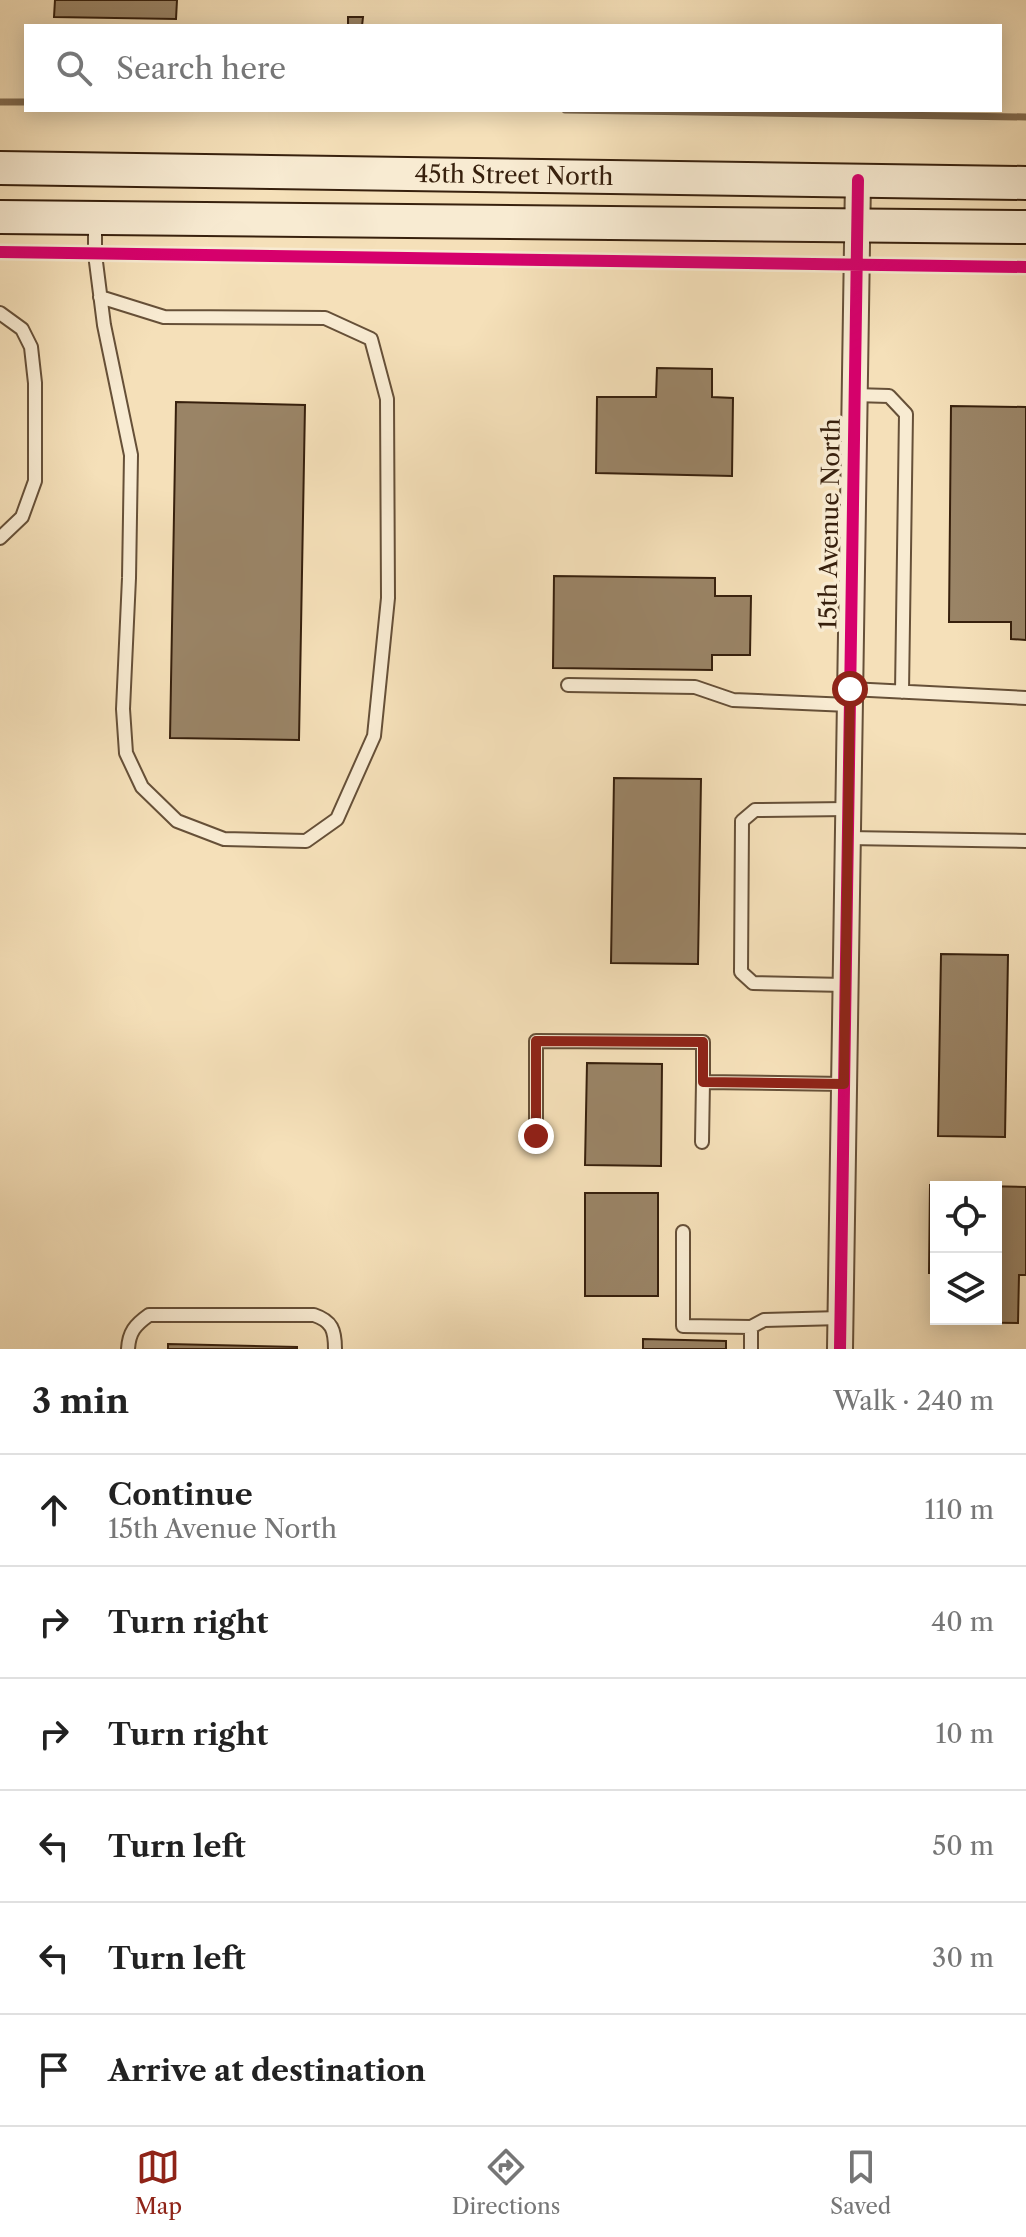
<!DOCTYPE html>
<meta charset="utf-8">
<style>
:root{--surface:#fff;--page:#f2f2f2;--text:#222;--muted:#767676;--line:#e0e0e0;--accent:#8f2418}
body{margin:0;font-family:"Libre Caslon Text",serif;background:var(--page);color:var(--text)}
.controls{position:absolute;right:24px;bottom:24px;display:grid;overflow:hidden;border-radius:0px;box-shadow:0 4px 20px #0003}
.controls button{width:72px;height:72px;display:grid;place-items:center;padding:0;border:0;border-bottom:2px solid var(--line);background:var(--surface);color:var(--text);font:40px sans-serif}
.stop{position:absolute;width:24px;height:24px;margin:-18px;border:6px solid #8f2418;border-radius:50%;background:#fff}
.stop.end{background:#8f2418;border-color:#fff;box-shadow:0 2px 8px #0008}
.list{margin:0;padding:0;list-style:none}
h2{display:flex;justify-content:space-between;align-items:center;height:104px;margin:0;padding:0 32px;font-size:34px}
h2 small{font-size:26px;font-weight:400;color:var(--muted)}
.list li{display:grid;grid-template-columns:52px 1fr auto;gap:24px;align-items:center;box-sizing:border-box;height:112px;padding:0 32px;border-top:2px solid var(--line)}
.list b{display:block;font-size:30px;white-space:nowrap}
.list p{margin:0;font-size:26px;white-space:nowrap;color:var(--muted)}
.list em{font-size:26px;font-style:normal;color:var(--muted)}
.icon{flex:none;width:44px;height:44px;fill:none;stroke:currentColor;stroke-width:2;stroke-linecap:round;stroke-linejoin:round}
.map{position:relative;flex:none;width:1026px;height:1349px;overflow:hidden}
.search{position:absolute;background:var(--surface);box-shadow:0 4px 20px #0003;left:24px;right:24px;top:24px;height:88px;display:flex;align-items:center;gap:20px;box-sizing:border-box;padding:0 28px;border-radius:0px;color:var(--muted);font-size:30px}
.sheet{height:776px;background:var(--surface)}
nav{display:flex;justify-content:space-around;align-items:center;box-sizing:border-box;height:112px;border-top:2px solid var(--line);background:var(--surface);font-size:22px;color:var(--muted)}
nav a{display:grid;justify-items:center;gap:4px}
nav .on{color:var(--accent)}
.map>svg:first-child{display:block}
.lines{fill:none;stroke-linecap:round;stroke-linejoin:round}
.stream{stroke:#826c51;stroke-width:7}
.building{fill:#9a8466;stroke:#37200d;stroke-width:2}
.lane-casing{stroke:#665038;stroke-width:16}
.street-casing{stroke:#665038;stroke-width:28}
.secondary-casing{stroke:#37200d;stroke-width:36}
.lane{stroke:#f8ebd2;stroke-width:12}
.street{stroke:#f8ebd2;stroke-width:24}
.secondary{stroke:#f8ebd2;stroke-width:32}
.cycleway-casing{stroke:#f8ebd2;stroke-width:17}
.cycleway{stroke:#d6006c;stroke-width:12}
.route{stroke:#8f2418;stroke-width:10}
.labels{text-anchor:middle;stroke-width:7;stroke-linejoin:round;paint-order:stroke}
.street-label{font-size:24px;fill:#37200d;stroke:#f8ebd2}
</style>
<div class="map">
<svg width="1026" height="1349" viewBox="0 0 1026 1349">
<rect width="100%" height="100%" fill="#f5e0b9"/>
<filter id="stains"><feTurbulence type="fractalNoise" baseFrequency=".0025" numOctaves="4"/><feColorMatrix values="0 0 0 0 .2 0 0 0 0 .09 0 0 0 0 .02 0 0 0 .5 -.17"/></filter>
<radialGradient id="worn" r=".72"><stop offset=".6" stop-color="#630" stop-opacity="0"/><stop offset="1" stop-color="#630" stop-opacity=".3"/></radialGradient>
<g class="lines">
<path class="stream" d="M0,102H26
M565,110L1026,117"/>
</g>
<path class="building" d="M55,0H177L176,19L54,17Z
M348,17H363L362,26H348Z
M657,368L712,369V397L733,398L732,476L596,473L597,397H656Z
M176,402L305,405L299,740L170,738Z
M951,406L1026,407V640L1011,639V622H949Z
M554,576L715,578V596H751L750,655H712V670L553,668Z
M614,778L701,779L698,964L611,963Z
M941,954L1008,955L1005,1137L938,1136Z
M587,1063L662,1064L661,1166L585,1165Z
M930,1185L1026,1187V1275H1019L1018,1323L939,1322V1319H996V1187H936V1273H929Z
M585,1193H658V1296H585Z
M643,1339L726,1341V1349H643Z
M168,1344L297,1347V1349H168Z"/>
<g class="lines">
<g class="lane-casing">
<path id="lane" d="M95,221V254L104,325L131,455L129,578L123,709L126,753L142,787L177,821L224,839L306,841L337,819L374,736L388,598L387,399L371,339L325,318L164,317L100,297
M0,313L22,329L31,347L35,383V481L22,517L0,538
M854,395L889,396L906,414L902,692
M568,685L695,687L733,700L849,705
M850,689L1026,698
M848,838L1026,841
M845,985L753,983L741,972L742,821L755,810L848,809
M536,1136V1041L703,1042V1082L844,1084
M702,1142L703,1082
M683,1232V1326L751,1327
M128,1349C129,1332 135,1325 149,1315H314C332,1321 335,1330 335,1349
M751,1349V1327L764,1320L841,1318"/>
</g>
<g class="street-casing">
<path id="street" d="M840,1349L858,180"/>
</g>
<g class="secondary-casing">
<g id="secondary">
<path id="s1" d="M0,168L1026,183"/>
<path d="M0,217L1026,227"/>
</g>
</g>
<use href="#lane" class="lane"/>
<use href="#street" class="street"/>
<use href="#secondary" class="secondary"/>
<g class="cycleway-casing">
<path id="cycleway" d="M0,252L1026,267
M840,1349L858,180"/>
</g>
<use href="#cycleway" class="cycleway"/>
</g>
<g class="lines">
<path class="route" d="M536,1136V1041L703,1042V1082L844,1084L850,689"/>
</g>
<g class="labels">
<g class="street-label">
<text dy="8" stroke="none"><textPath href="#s1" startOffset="514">45th Street North</textPath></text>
<text transform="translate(830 524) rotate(-89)" y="8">15th Avenue North</text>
</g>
</g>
<rect width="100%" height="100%" filter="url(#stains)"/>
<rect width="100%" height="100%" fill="url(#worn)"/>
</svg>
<div class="controls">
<button><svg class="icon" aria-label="locate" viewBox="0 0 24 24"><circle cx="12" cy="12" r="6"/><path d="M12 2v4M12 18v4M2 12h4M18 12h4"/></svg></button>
<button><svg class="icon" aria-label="layers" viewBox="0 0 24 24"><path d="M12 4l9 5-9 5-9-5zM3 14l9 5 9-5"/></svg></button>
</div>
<div class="stop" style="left:850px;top:689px"></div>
<div class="stop end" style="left:536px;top:1136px"></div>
<div class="search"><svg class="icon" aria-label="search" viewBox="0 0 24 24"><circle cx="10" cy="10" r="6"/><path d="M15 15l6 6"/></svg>Search here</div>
</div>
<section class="sheet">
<h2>3 min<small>Walk · 240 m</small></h2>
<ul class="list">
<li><svg class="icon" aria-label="ahead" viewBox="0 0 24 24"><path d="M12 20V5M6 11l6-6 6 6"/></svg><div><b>Continue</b><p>15th Avenue North</p></div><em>110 m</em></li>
<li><svg class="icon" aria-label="right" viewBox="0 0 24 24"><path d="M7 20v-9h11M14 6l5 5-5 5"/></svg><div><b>Turn right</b></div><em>40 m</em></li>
<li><svg class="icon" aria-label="right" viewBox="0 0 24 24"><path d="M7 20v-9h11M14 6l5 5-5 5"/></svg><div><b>Turn right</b></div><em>10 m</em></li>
<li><svg class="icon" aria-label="left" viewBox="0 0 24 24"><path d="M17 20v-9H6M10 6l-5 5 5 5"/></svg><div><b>Turn left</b></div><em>50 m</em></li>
<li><svg class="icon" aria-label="left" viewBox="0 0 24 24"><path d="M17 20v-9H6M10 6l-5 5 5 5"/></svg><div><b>Turn left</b></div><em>30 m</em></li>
<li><svg class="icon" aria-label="arrive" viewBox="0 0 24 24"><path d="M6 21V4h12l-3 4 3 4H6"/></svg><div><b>Arrive at destination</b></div></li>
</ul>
</section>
<nav>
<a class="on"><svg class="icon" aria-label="map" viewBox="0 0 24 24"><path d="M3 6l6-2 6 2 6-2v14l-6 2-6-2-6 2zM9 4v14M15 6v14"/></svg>Map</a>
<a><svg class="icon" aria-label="directions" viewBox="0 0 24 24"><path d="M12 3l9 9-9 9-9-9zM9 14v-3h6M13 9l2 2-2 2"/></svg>Directions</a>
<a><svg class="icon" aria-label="saved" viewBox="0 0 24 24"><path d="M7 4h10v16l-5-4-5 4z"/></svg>Saved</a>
</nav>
